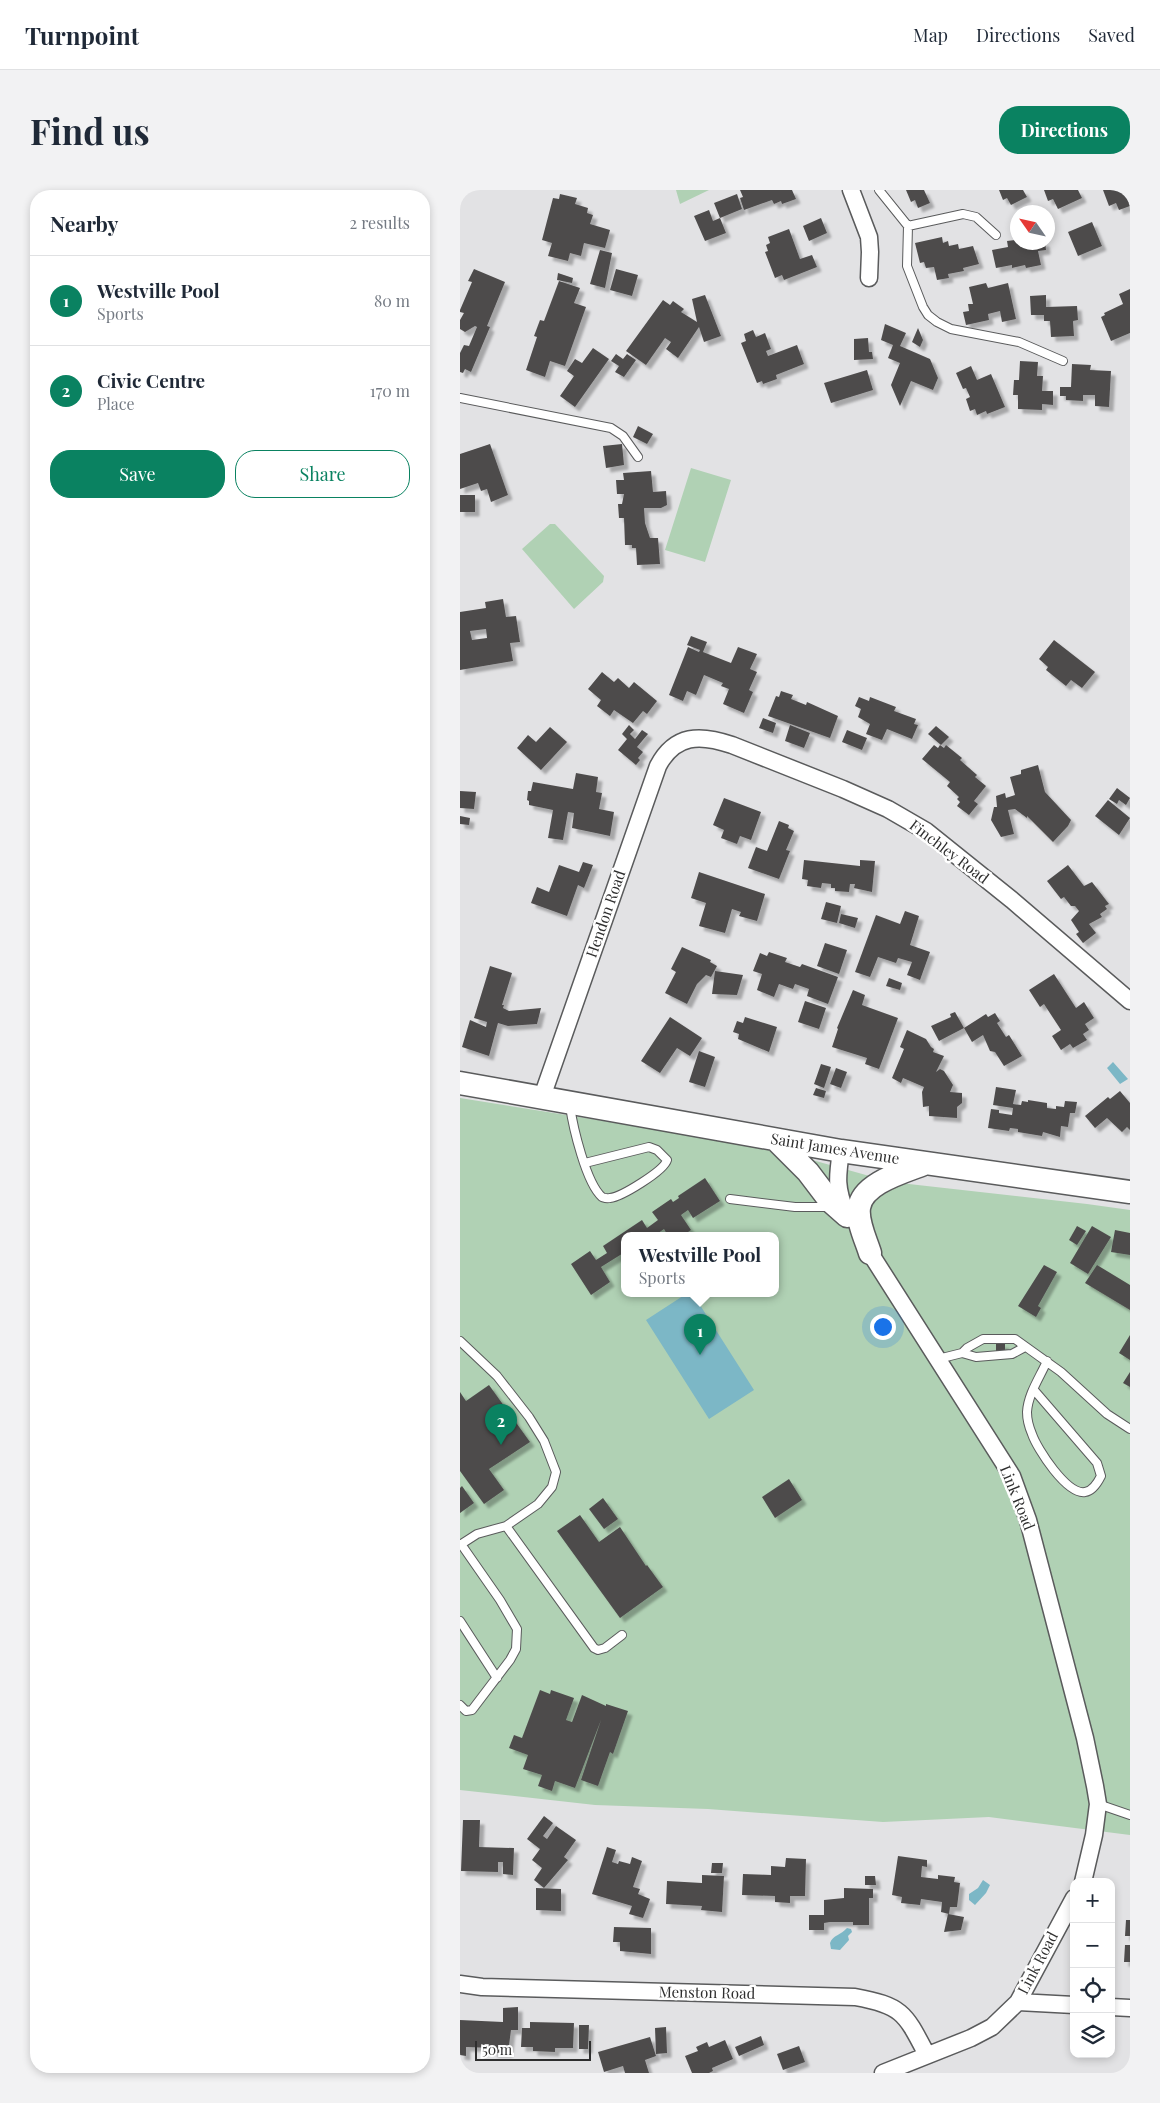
<!DOCTYPE html>
<meta charset="utf-8">
<style>
:root{--surface:#fff;--page:#f2f2f3;--text:#1f2937;--muted:#747a83;--line:#e0e1e3;--accent:#0a8261}
body{margin:0;font-family:"Playfair Display",serif;background:var(--page);color:var(--text)}
.controls{position:absolute;right:15px;bottom:15px;display:grid;overflow:hidden;border-radius:10px;box-shadow:0 2px 8px #0003}
.controls button{width:45px;height:45px;display:grid;place-items:center;padding:0;border:0;border-bottom:1px solid var(--line);background:var(--surface);color:var(--text);font:25px sans-serif}
.compass{position:absolute;left:550px;top:15px;width:45px;height:45px;border-radius:50%;background:var(--surface);box-shadow:0 2px 8px #0003;rotate:304deg}
.scale{position:absolute;left:15px;bottom:12px;width:116px;box-sizing:border-box;padding-left:5px;border:2px solid #2e2e2e;border-top:0;font-size:14px;line-height:18px;white-space:nowrap;color:#2e2e2e;-webkit-text-stroke:4px #fff;paint-order:stroke}
.you{position:absolute;left:422px;top:1136px;width:18px;height:18px;margin:-12px;border:4px solid #fff;border-radius:50%;background:#1a73e8;box-shadow:0 0 0 8px #1a73e833}
.badge{display:grid;place-items:center;width:32px;height:32px;border-radius:50%;background:var(--accent);color:#fff;font-size:16px;font-weight:700}
.pin{position:absolute;translate:-50% -41px;filter:drop-shadow(0 1px 2px #0008)}
.pin::after{content:'';position:absolute;top:26px;width:18px;height:15px;background:inherit;clip-path:polygon(0 0,100% 0,50% 100%)}
.popup{position:absolute;left:161px;top:1042px;width:158px;height:65px;box-sizing:border-box;display:grid;place-content:center;border-radius:10px;background:var(--surface);filter:drop-shadow(0 1px 4px #0005);font-size:16px;white-space:nowrap;color:var(--muted)}
.popup b{font-size:19px;color:var(--text)}
.popup::after{content:'';position:absolute;left:50%;top:100%;margin-left:-10px;border:10px solid transparent;border-top-color:var(--surface)}
.list{margin:0;padding:0;list-style:none}
h2{display:flex;justify-content:space-between;align-items:center;height:65px;margin:0;padding:0 20px;font-size:21px}
h2 small{font-size:16px;font-weight:400;color:var(--muted)}
.list li{display:grid;grid-template-columns:32px 1fr auto;gap:15px;align-items:center;box-sizing:border-box;height:90px;padding:0 20px;border-top:1px solid var(--line)}
.list b{display:block;font-size:19px;white-space:nowrap}
.list p{margin:0;font-size:16px;white-space:nowrap;color:var(--muted)}
.list em{font-size:16px;font-style:normal;color:var(--muted)}
.actions{display:flex;gap:10px;padding:15px 20px}
.actions a{flex:1;padding:11px 0;border:1px solid var(--accent);border-radius:20px;text-align:center;font-size:18px;color:var(--accent)}
.actions .main{background:var(--accent);color:#fff}
.icon{flex:none;width:28px;height:28px;fill:none;stroke:currentColor;stroke-width:2;stroke-linecap:round;stroke-linejoin:round}
.map{position:relative;flex:none;width:670px;height:1883px;overflow:hidden;border-radius:20px}
header{display:flex;align-items:center;gap:30px;box-sizing:border-box;height:70px;padding:0 25px;background:var(--surface);border-bottom:1px solid var(--line)}
header strong{font-size:24px}
nav{display:flex;gap:28px;margin-inline-start:auto;font-size:18px}
.intro{display:flex;align-items:center;justify-content:space-between;box-sizing:border-box;height:120px;padding:0 30px}
h1{margin:0;font-size:35px}
.button{padding:12px 22px;border-radius:20px;background:var(--accent);color:#fff;font-size:18px;font-weight:700}
main{display:flex;gap:30px;padding:0 30px}
aside{flex:1;background:var(--surface);border-radius:20px;box-shadow:0 2px 8px #0003}
.map>svg:first-child{display:block}
.green{fill:#b0d1b4;fill-rule:evenodd}
.water{fill:#7cb7c6}
.building{fill:#4e4c4c;fill-rule:evenodd;filter:url(#shadow)}
.lines{fill:none;stroke-linecap:round;stroke-linejoin:round}
.lane-casing{stroke:#5a5b5c;stroke-width:10}
.street-casing{stroke:#5a5b5c;stroke-width:19}
.secondary-casing{stroke:#5a5b5c;stroke-width:25}
.lane{stroke:#fff;stroke-width:8}
.street{stroke:#fff;stroke-width:16}
.secondary{stroke:#fff;stroke-width:22}
.labels{text-anchor:middle;stroke-width:5;stroke-linejoin:round;paint-order:stroke}
.street-label{font-size:15px;fill:#2e2e2e;stroke:#fff}
</style>
<header>
<strong>Turnpoint</strong>
<nav><a>Map</a><a>Directions</a><a>Saved</a></nav>
</header>
<div class="intro"><h1>Find us</h1><a class="button">Directions</a></div>
<main>
<aside>
<h2>Nearby<small>2 results</small></h2>
<ul class="list">
<li><span class="badge">1</span><div><b>Westville Pool</b><p>Sports</p></div><em>80 m</em></li>
<li><span class="badge">2</span><div><b>Civic Centre</b><p>Place</p></div><em>170 m</em></li>
</ul>
<div class="actions"><a class="main">Save</a><a>Share</a></div>
</aside>
<div class="map">
<svg width="670" height="1883" viewBox="0 0 670 1883">
<defs>
<filter id="shadow"><feDropShadow dx="4.5" dy="4.5" stdDeviation="1" flood-color="#0004"/></filter>
</defs>
<rect width="100%" height="100%" fill="#e2e2e4"/>
<path class="green" d="M216,0H249L220,14Z
M231,278L271,290L245,372L205,360Z
M90,334H95L144,386L143,392L114,419L62,359Z
M0,908L302,956L431,992L627,1014L670,1020V1645L529,1627L423,1632L248,1619L135,1615L0,1600ZM165,1046H315V1104H165Z"/>
<path class="water" d="M653,872L668,889L660,894L647,878Z
M226,1104H233L294,1200L249,1229L186,1130Z
M523,1690L530,1695L526,1703L515,1715L509,1710V1704L518,1698Z
M387,1738L391,1739L392,1742L388,1746L389,1750L380,1760L371,1759L370,1753C373,1745 381,1745 387,1738Z"/>
<path class="building" d="M280,0H332L336,9L322,14L321,11L314,14L312,10L284,20L280,8L283,7Z
M446,0H464L470,13L458,18L455,10L451,12Z
M539,0H563L567,7L551,15L547,8L543,10Z
M584,0H618L622,8L598,19L593,9L588,11Z
M643,0H670V16L659,20L656,13L649,16Z
M100,4L117,8L115,14L128,18L127,23L133,25L130,34L150,40L145,58L124,53L121,66L110,63L108,71L88,66L92,53L82,50L93,8L99,9Z
M277,4L282,19L260,28L254,13Z
M249,20L253,31L260,28L266,43L245,51L234,26Z
M361,28L367,43L349,51L343,36Z
M632,32L642,56L618,66L608,42Z
M329,39L340,69L352,65L357,77L324,90L322,85L315,88L305,62L308,61L306,55L310,53L308,47Z
M558,44V52H585L586,60L578,61L581,75L566,78L565,75L552,78V75L536,78L532,60L548,57L547,51L555,50L554,45Z
M482,47L483,53L488,51L489,56L498,54L499,59L513,56L519,74L503,78L504,81L488,84L489,88L477,90L474,77L466,78L464,72L460,73L455,53Z
M140,60L152,63L145,98L130,94Z
M14,79L45,92L27,136L30,137L11,182L5,179L3,183L0,182V163L4,155L9,156L17,137L15,136L5,142L0,139V130L4,123L0,122V120L12,92L8,91Z
M156,79L178,85L172,106L150,100Z
M98,83L113,88L112,93L97,90Z
M99,91L120,98L114,113L126,117L105,176L90,171L85,187L66,180L77,147L74,146L80,130L84,131Z
M526,93L528,98L548,93L556,129L542,132L540,121L528,124L529,130L506,135L503,122L509,121L508,114H513L509,97Z
M670,99V143L651,151L641,127L645,125L644,123L663,114L659,104Z
M245,105L261,146L244,152L239,137L218,168L206,159L211,152L205,148L186,175L166,161L203,110L210,115L213,111L224,119L221,122L237,132L232,109Z
M586,105V117L617,116L618,130L613,131L614,146L591,147L590,131H584V125H571L570,106Z
M425,134L446,143L440,156L470,169L478,188L473,200L451,191L440,216L431,195L440,173L428,168L433,155L421,150Z
M458,138L463,150L460,157L452,152Z
M293,140L296,147L305,143L311,159L306,161L308,166L337,155L344,174L316,185L317,189L303,194L302,191L297,193L281,153L286,151L284,144Z
M408,148L409,162H412L413,169L394,170V149Z
M133,158L149,169L115,217L100,206L114,186L107,181L115,169L122,173Z
M156,164L163,169L167,164L176,170L164,187L155,182L159,176L151,171Z
M560,171L578,172L577,186H583L582,201H593V215L582,214V220L558,219V205H553L554,190H559Z
M612,174L631,175L630,180L651,181L649,217L635,216V205H623V211L606,210V206H600V197H611Z
M511,176L517,190L531,184L545,217L527,224L526,221L517,225L515,219L510,221L506,209L510,207L506,198L503,199L496,183Z
M407,180L413,200L371,213L364,193Z
M178,236L193,244L187,254L173,247Z
M30,254L48,305L31,312L27,299L21,301L18,293L0,299V264Z
M162,254L164,275L146,278L143,256Z
M191,281L193,302L206,301L207,315L201,318H184L185,333L190,348H198L200,374L177,375L176,358H172V355H165L164,328H159L158,314H162L164,304H157L156,290H164L163,283Z
M0,305H15V322H0Z
M43,409L46,427L56,426L60,452L50,453L53,471L0,480V422L26,418L25,412ZM26,439L27,448L12,450L10,441Z
M231,446L247,452L243,462L271,473L278,457L297,464L290,479L297,482L289,500L293,502L284,523L263,514L269,499L261,496L263,493L244,485L236,505L227,501L223,511L209,505L228,457L239,462L240,460L227,455Z
M594,450L635,482L622,498L611,490L606,496L586,480L588,477L579,469Z
M142,482L154,492L158,488L169,498L174,492L197,511L187,524L183,521L173,533L154,520L150,526L137,516L141,510L128,499Z
M321,501L333,505L331,509L346,515L347,512L378,526L370,548L308,526L316,506L319,507Z
M399,507L409,511L410,507L436,517L434,521L456,529L454,534L458,535L452,549L427,539L422,550L406,544L410,534L398,527L401,519L395,516Z
M303,528L316,533L313,543L299,538Z
M169,535L174,540L170,544L175,549L182,540L188,544L177,557L183,562L178,568L180,570L176,575L158,560L167,549L162,544Z
M330,535L350,543L344,558L325,551Z
M476,536L489,547L481,555L468,544Z
M90,537L107,552L81,580L57,558L68,545L76,552Z
M387,540L407,548L402,560L382,552Z
M474,555L478,558L480,555L484,558L486,555L502,568L500,570L517,585L515,587L526,596L514,611L518,614L509,625L497,616L500,612L497,609L499,607L487,596L490,592L462,569Z
M578,575L585,602L611,630L608,636L593,652L567,626V628L555,619L548,620L554,644L541,647L531,630L534,617H537L536,606L545,603L546,608L555,605L550,587L561,584V580Z
M116,583L138,587L136,602L142,603L139,619L154,622L150,646L112,638L114,623L108,622L103,650L88,648L93,620L69,615V611L67,610L68,601H71L73,592L113,599Z
M657,598L670,608L666,615L659,610L657,614L649,609Z
M0,601L16,602L14,619L0,618Z
M264,608L301,622L291,650L280,646L277,654L261,648L264,640L253,635Z
M648,610L670,628L659,645L635,626Z
M0,626L10,628L9,635L0,634Z
M319,631L329,635L328,638L334,641L326,660L330,661L319,689L288,678L296,657L307,661Z
M344,670L400,676V670L415,671L412,702L394,698L395,694H390L389,702L375,701V698H371V694L362,693L361,698L347,696L348,690L342,689Z
M123,672L133,675L124,698L118,695L107,726L71,713L77,697L89,702L99,675L119,682Z
M608,675L624,696L632,692L649,714L645,716L647,719L640,724L642,727L629,734L636,743L623,753L616,744L619,742L611,730L619,721L615,716H611L604,707L601,709L587,691Z
M239,682L305,704L297,731L279,726L281,722L272,719L265,743L239,736L246,713L231,708Z
M366,712L381,716L377,733L361,729Z
M445,721L459,726L450,755L470,762L460,790L447,785L452,772L438,768L436,773L418,767L410,787L395,782L416,725L440,734Z
M381,724L398,728L395,738L379,733Z
M365,753L387,760L379,784L357,776Z
M222,757L251,770L250,772L257,776L251,787L246,785L237,794L227,814L205,803L216,782L211,779Z
M309,762L327,768L325,772L340,777L342,774L378,787L368,814L347,806L349,799L335,794L333,799L319,794L314,807L297,800L302,784L293,781L300,763L307,766Z
M30,776L52,783L42,815H44L43,818L49,821L81,818L77,834L48,836L38,833L29,866L2,857L10,830L26,837L27,832L14,828Z
M255,781L283,785L277,805L252,804Z
M594,784L616,818L624,812L634,828L625,834L629,840L623,844L627,850L613,858L610,854L601,860L592,846L601,840L584,814L580,817L569,800Z
M429,788L442,793L440,800L426,796Z
M393,800L405,805L402,815L438,828L419,879L405,874L407,868L372,857L378,839L377,838Z
M345,811L366,818L359,839L338,832Z
M495,822L504,838L479,851L471,836L491,827L490,824Z
M535,823L540,831L537,833L546,847L549,845L562,866L544,876L535,862L530,861L523,845L512,852L504,838L526,824L528,827Z
M210,827L242,848L230,866L217,858L200,883L181,871Z
M285,827L317,837L309,862L278,849L279,844L273,842L277,831L283,833Z
M447,840L466,849L471,857L474,859L473,862L484,866L476,882L480,879L484,881L493,895L490,902L502,903V913L497,917V928L469,926V916L463,917L462,902L464,897L443,888L441,893L432,888L444,859L440,857Z
M239,861L255,867L245,897L229,892Z
M361,874L371,877L364,898L354,894Z
M376,878L387,882L381,898L370,894Z
M536,897L556,900L553,914L561,915L562,911L568,912V910L587,913V918L596,919V916L604,917L605,911L617,912L615,923H610L608,937L601,936L600,947L583,942L582,946L558,942V939L550,938L549,941L528,938L531,919L539,920V923L552,925L553,918L533,915Z
M356,898L366,901L364,908L353,905Z
M660,901L670,913V940L667,937L662,942L647,928L635,938L625,926L648,907L650,909Z
M245,988L260,1011L233,1028L228,1020L221,1025L231,1040L222,1046H208L204,1039L194,1046H165V1062L141,1077L150,1092L131,1105L111,1074L130,1061L136,1070L147,1063L143,1056L182,1030L187,1038L198,1030L192,1022L211,1009L213,1012L219,1008L218,1006Z
M617,1036L626,1041L617,1055L609,1050Z
M632,1036L651,1047L628,1084L610,1073Z
M655,1040L670,1043V1065L651,1062Z
M584,1075L597,1082L578,1116L581,1118L576,1127L558,1116Z
M637,1075L670,1095V1120L625,1093Z
M670,1145V1170L659,1163Z
M536,1153L545,1154V1161H536Z
M670,1182V1197L663,1193Z
M29,1195L70,1252L29,1279L44,1300L24,1314L0,1281V1202L6,1211Z
M329,1289L342,1310L315,1328L302,1307Z
M2,1296L14,1313L0,1323V1298Z
M143,1308L158,1329L144,1339L129,1319Z
M120,1325L139,1352L160,1337L186,1376L187,1375L203,1397L160,1428L97,1341Z
M80,1500L90,1504L91,1500L114,1508L106,1530L112,1532L122,1505L146,1516V1514L168,1521L153,1564L150,1562L138,1596L121,1590L141,1530L115,1598L95,1591L92,1601L78,1596L82,1585L63,1579L68,1565L49,1558L54,1545L62,1548Z
M84,1626L93,1633L83,1646L87,1649L96,1636L116,1650L104,1667L108,1670L84,1698L74,1690L82,1678L72,1670L80,1659L67,1649Z
M3,1630H20L19,1657L54,1658L53,1685L43,1684V1672H38V1682L1,1681Z
M147,1657L156,1660L152,1672L158,1674L159,1671L170,1674L172,1667L182,1671L173,1697L180,1699L178,1704L190,1709L183,1728L169,1724L172,1716L132,1704Z
M438,1666L467,1670V1677L462,1676L461,1687L478,1689V1685L495,1687L494,1692L500,1693L497,1717H490L489,1724L481,1722L482,1712L461,1709L460,1715L441,1713L442,1707L432,1705Z
M326,1668L346,1669L345,1706H330V1713L315,1712V1706L282,1705L283,1684L311,1685V1676L325,1677Z
M252,1673H263L262,1683H251Z
M242,1685L264,1686L262,1722L241,1720L242,1716L206,1714L207,1691L242,1693Z
M405,1686H415L416,1695H405Z
M76,1698L101,1699V1721L76,1720Z
M384,1698L413,1699V1708H409V1735H393V1732H370L364,1733V1740H349V1725H364V1710L384,1708Z
M488,1724L504,1727L501,1740L484,1742Z
M666,1730H670V1746H665Z
M154,1737L191,1738V1764L160,1761V1752H153Z
M665,1755H670V1772H664Z
M58,1817V1840H51L48,1863H33V1858L6,1857V1866L0,1865V1830L43,1832V1818Z
M70,1832L114,1833L113,1858H95V1862L73,1861V1857H61L62,1838H70Z
M119,1835H129L128,1859H119Z
M206,1837L207,1863L196,1864L195,1838Z
M301,1846L304,1855L279,1866L275,1857Z
M190,1847L196,1866L185,1870L189,1883H165L163,1876L144,1882L138,1862Z
M265,1850L273,1869L252,1878L253,1881L249,1883H232L225,1866L238,1861L236,1857L247,1852L249,1857Z
M339,1856L345,1872L323,1880L317,1864Z"/>
<g class="lines">
<g class="lane-casing">
<path id="lane" d="M419,0L448,36L447,76L463,117L468,125L477,132L491,139L559,152L603,171
M448,36L503,24L516,27L536,45
M0,208L151,238L163,246L178,267
M110,916C113,937 126,993 142,1007C145,1008 146,1009 150,1008C161,1007 204,981 207,970L197,960L189,957L125,973
M270,1009L335,1017H371
M0,1151L37,1186L69,1227L84,1251L96,1282L92,1297L78,1314L46,1336L17,1344L0,1355
M502,1163L507,1158L523,1149H555L601,1182L647,1224L670,1239
M478,1169L502,1163L516,1167L552,1164L565,1157
M574,1200L637,1273L641,1286C638,1292 633,1301 625,1302C607,1305 577,1259 572,1244C569,1237 567,1229 567,1222C568,1204 580,1187 587,1171
M46,1336L134,1458L138,1460L145,1458L162,1445
M0,1431L37,1488
M0,1515L6,1521L12,1520L50,1470L56,1459L57,1439L40,1410L1,1354
M638,1614L670,1625"/>
</g>
<g class="street-casing">
<path id="street" d="M391,0L409,47L410,62L409,88
M82,907L198,576C215,544 240,544 272,555L383,599L428,619L466,641L552,710L670,811
M381,961C377,988 376,997 386,1023
M405,1055L552,1286L568,1330L625,1548L635,1596L638,1614L634,1645L623,1692
M0,1794L22,1797L395,1807C443,1816 445,1823 467,1865
M558,1812L614,1815
M651,1817L670,1818
M423,1883L511,1848L532,1837L558,1812L614,1708"/>
</g>
<g class="secondary-casing">
<path id="secondary" d="M0,893L381,961L670,1002
M316,950L348,982L370,1011L387,1026
M410,1063C406,1050 397,1032 399,1018C402,993 444,982 464,974"/>
</g>
<use href="#lane" class="lane"/>
<use href="#street" class="street"/>
<use href="#secondary" class="secondary"/>
</g>
<g class="labels">
<g class="street-label">
<text transform="translate(489 662) rotate(37)" y="5">Finchley Road</text>
<text transform="translate(146 724) rotate(-71)" y="5">Hendon Road</text>
<text transform="translate(375 959) rotate(9)" y="5">Saint James Avenue</text>
<text transform="translate(557 1308) rotate(68)" y="5">Link Road</text>
<text transform="translate(578 1773) rotate(-62)" y="5">Link Road</text>
<text transform="translate(247 1803) rotate(1)" y="5">Menston Road</text>
</g>
</g>
</svg>
<div class="controls">
<button>+</button>
<button>−</button>
<button><svg class="icon" aria-label="locate" viewBox="0 0 24 24"><circle cx="12" cy="12" r="6"/><path d="M12 2v4M12 18v4M2 12h4M18 12h4"/></svg></button>
<button><svg class="icon" aria-label="layers" viewBox="0 0 24 24"><path d="M12 4l9 5-9 5-9-5zM3 14l9 5 9-5"/></svg></button>
</div>
<svg class="compass" viewBox="-18 -18 36 36"><path d="M0-13l5 13h-10z" fill="#e53935"/><path d="M0 13l5-13h-10z" fill="#747a83"/></svg>
<div class="scale">50 m</div>
<div class="you"></div>
<div class="pin badge" style="left:240px;top:1165px">1</div>
<div class="popup"><b>Westville Pool</b>Sports</div>
<div class="pin badge" style="left:41px;top:1255px">2</div>
</div>
</main>
